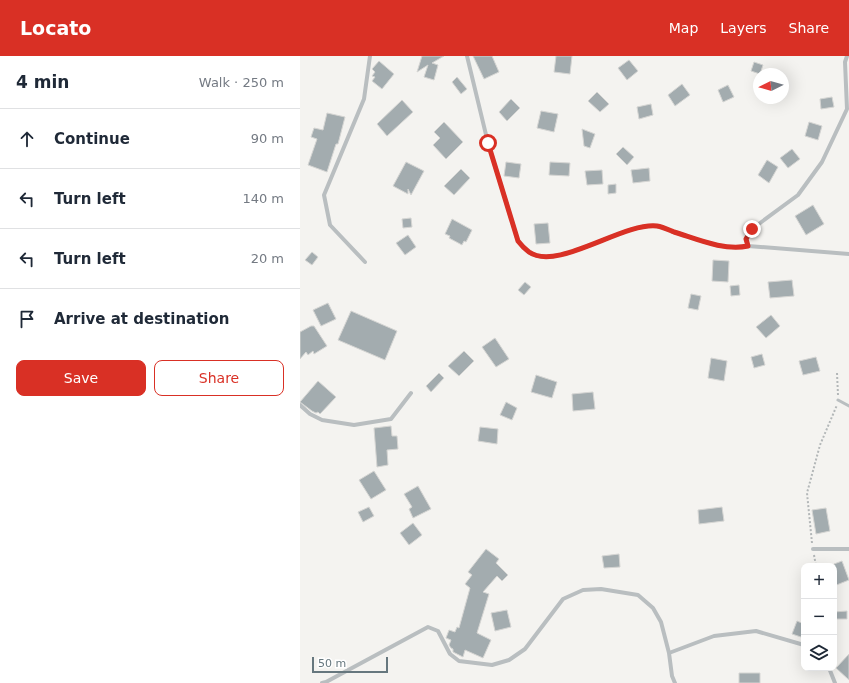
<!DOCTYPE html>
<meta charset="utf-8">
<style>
:root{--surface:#fff;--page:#f2f2f3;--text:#1f2937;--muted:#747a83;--line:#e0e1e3;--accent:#d93025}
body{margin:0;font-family:"DejaVu Sans",sans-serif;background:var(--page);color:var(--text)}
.controls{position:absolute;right:12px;bottom:12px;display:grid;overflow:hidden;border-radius:8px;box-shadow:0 4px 16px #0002}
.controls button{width:36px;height:36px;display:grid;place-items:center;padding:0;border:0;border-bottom:1px solid var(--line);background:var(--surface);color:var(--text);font:20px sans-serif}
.compass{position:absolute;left:453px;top:12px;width:36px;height:36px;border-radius:50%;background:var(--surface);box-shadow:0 4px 16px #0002;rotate:265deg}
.scale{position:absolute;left:12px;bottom:10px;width:76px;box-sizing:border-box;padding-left:4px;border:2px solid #66777e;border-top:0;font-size:11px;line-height:14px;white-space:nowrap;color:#66777e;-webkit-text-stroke:3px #fff;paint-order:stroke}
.stop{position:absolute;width:12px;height:12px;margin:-9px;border:3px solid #d93025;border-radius:50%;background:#fff}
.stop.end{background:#d93025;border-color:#fff;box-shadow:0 1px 4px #0008}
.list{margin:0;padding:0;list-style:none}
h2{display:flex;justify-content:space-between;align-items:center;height:52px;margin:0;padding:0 16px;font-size:17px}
h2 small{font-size:13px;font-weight:400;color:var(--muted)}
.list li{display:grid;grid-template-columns:26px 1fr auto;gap:12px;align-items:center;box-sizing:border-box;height:60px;padding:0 16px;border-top:1px solid var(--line)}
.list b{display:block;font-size:15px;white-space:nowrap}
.list em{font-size:13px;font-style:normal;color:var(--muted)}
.actions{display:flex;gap:8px;padding:12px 16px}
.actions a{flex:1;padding:9px 0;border:1px solid var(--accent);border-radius:8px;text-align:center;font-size:14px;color:var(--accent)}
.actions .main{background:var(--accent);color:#fff}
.icon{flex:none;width:22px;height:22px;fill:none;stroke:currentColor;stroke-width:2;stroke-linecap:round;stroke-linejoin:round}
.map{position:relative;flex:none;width:549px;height:627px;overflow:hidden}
header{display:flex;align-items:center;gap:24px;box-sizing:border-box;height:56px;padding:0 20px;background:var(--accent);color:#fff}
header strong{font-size:19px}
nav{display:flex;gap:22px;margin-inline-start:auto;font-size:14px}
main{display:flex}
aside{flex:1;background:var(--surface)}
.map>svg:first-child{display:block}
.building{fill:#a3acaf;stroke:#d5d5d3}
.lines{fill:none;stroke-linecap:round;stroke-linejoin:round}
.path{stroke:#b3b7b8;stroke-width:2;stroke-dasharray:2 2;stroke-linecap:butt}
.service{stroke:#b9bec0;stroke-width:3}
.minor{stroke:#b9bec0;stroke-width:4}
.route{stroke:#d93025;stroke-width:5}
</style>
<header>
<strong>Locato</strong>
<nav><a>Map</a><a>Layers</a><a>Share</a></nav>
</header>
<main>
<aside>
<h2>4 min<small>Walk · 250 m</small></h2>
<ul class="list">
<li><svg class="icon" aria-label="ahead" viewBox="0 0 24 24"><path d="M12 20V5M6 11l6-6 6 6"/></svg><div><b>Continue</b></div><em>90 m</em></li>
<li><svg class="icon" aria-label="left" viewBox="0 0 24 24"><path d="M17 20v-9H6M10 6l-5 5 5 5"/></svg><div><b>Turn left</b></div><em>140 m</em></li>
<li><svg class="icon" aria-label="left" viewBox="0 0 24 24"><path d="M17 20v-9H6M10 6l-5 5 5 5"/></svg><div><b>Turn left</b></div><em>20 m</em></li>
<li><svg class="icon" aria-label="arrive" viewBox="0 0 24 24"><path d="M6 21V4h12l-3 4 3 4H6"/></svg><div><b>Arrive at destination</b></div></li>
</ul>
<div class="actions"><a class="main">Save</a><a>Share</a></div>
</aside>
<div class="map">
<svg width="549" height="627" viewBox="0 0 549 627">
<rect width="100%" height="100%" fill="#f4f3f0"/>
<path class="building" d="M122,0H144L132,7L138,9L134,24L124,21L128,9L117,16Z
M173,0H192L199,16L184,23Z
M256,0H272L270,18L254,16Z
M329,4L338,15L327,24L318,12Z
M79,5L94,18L82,33L72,25L75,21L72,20L75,16L72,13Z
M454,6L463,9L460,18L451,15Z
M157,21L167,33L161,38L152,26Z
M382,28L390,39L375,50L368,39Z
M428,29L434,41L423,46L418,34Z
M297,36L309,48L300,56L288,45Z
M532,41L534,51L521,53L520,43Z
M211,43L220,52L207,65L199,56Z
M102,44L113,56L87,80L77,68Z
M351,48L353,59L339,63L337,51Z
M241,55L258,58L254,76L237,72Z
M27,57L45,61L38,88H36L27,116L8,109L17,83L11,81L14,72L23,74Z
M144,66L163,86L146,103L133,89L140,82L134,76Z
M509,66L522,70L518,84L505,80Z
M282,73L295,78L290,92L284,90Z
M323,91L334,101L327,109L316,98Z
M492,93L500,103L488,112L480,102Z
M467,104L478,111L469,127L458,119Z
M106,106L124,115L111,139L108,133V138L93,130Z
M206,106L221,108L219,122L204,120Z
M250,106L270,107L269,120L249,119Z
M349,112L350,125L333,127L331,114Z
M161,113L170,122L154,139L144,130Z
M302,114L303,128L287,129L285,115Z
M316,128V137L308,138V129Z
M513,149L524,168L506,179L495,160Z
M111,162L112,171L103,172L102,163Z
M152,163L172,174L166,186L164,185L162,189L149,182L150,180L145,178Z
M248,167L250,187L236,188L234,168Z
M108,179L116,191L105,199L96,187Z
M12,196L18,201L12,209L5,204Z
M413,204L429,205L428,226L412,225Z
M492,224L494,240L470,242L468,226Z
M225,226L231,231L224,239L218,234Z
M439,229L440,239L431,240L430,230Z
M391,238L401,240L398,254L388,252Z
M28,247L36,263L21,270L13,254Z
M51,255L97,275L85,304L38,284Z
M471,259L480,270L466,282L456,271Z
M11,270H14L27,290L14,298L13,295L8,299L6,296L0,303V276Z
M195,282L209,303L196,311L182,291Z
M164,295L174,305L159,320L148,310Z
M462,298L465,309L454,312L451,301Z
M516,301L520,315L503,319L499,305Z
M411,302L427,305L424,325L408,322Z
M139,317L144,322L131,336L126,330Z
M236,319L257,326L252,342L231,336Z
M18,325L36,341L20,358L18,356L16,357L12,355L0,346Z
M293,336L295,353L273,355L272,338Z
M206,346L217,352L212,364L200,359Z
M91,370L92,380H97L98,393L87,394L88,409L77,411L74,372Z
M180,371L198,373L197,388L178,385Z
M74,415L86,434L71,443L59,424Z
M118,430L131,453L113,462L109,453L112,451L104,438Z
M69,451L74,460L63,466L58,456Z
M422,451L424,465L399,468L398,454Z
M526,452L530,475L516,478L512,454Z
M113,467L122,479L109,489L100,477Z
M186,493L199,503L196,507L208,519L202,525L197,520L183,536L189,538L177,577L191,584L183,602L165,594L163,601L153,596V593L151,592L149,589L151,584L146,582L149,574L155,576L157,571L159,572L170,532L165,528L172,519L168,516Z
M319,498L320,511L304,512L302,500Z
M542,505L549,524L534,530V508Z
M207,554L211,571L195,575L191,557Z
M547,555V563H534V556Z
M497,565L504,568V582L492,578Z
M549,598V624L536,612Z
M439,617H460V627H439Z"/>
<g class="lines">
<path class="path" d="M537,317L538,339
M512,487L507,437L520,389L537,349
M514,499L516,510"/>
<path class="service" d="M538,344L549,350"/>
<path class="minor" d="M167,0L188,87L218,185C221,188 225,193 229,196C257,216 323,166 357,170C363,171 369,174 374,176C397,183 423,195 448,190
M547,0L545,6L547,53L522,106L498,139L452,173L446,183L448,190L549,198
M65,206L30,169L24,139L64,43L70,0
M0,349L10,358L22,364L54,369L91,363L111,337
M513,493H549
M369,597L414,580L456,575L504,589
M529,612L535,627
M22,627L26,626L128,571L138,575L150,598L159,605L192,609L209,604L225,593L263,543L283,534L301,533L338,539L353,552L361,566L369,597L372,620L375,627"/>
</g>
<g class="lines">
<path class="route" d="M188,87L218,185C221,189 225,193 229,196C257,216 323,166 357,170C363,171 369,174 374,176C397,183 423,195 448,190L446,183L452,173"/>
</g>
</svg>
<div class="controls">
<button>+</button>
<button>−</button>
<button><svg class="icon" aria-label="layers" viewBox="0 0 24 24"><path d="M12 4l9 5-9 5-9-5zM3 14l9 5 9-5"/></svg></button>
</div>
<svg class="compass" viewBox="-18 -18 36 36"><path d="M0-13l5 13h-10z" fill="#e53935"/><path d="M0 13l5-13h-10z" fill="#747a83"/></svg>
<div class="scale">50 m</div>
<div class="stop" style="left:188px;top:87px"></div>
<div class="stop end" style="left:452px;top:173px"></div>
</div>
</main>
